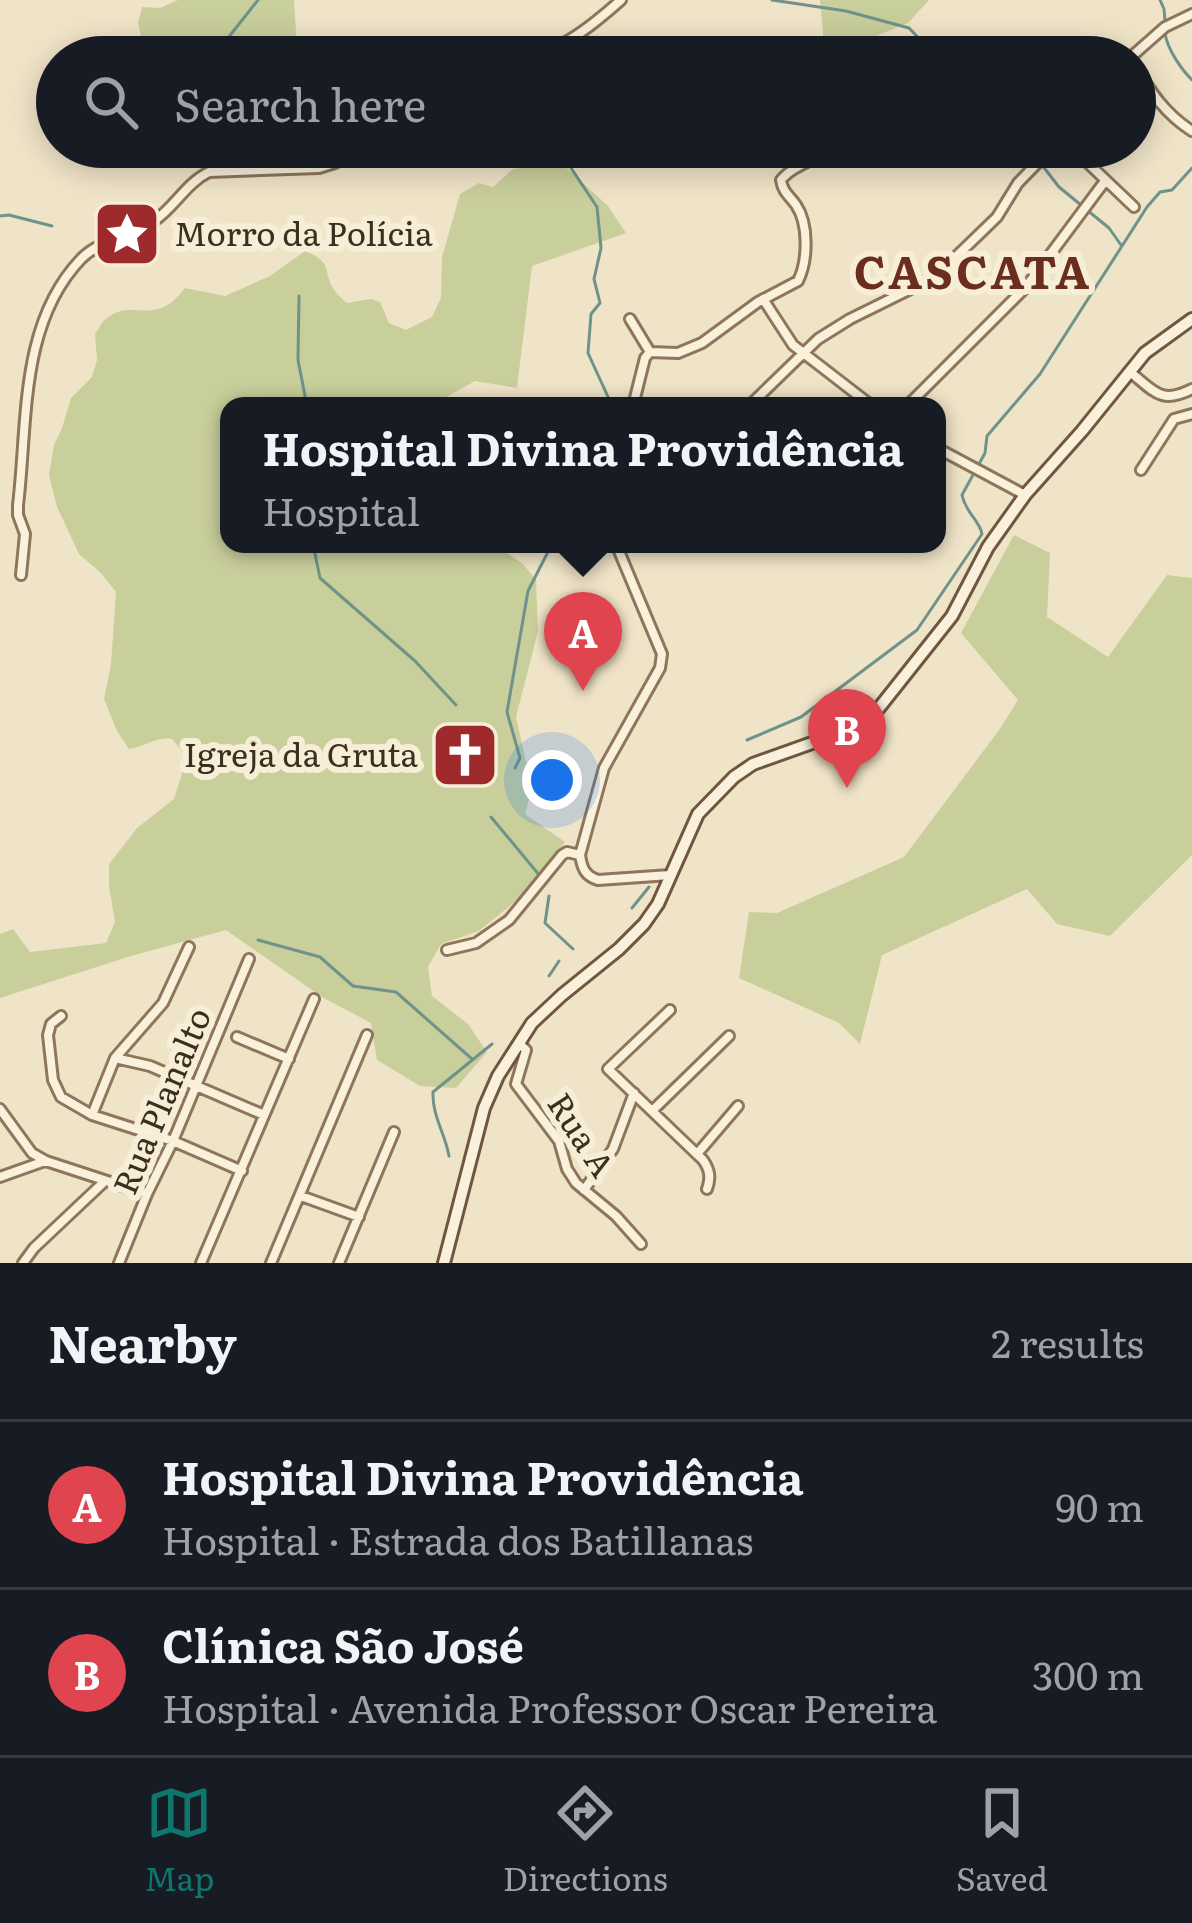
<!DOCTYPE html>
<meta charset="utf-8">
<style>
:root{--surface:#171b24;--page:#242831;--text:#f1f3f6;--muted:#9ea1a6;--line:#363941;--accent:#0f766e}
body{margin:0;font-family:Literata,serif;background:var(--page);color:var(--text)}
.you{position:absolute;left:552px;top:780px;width:42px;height:42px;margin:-30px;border:9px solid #fff;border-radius:50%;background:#1a73e8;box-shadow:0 0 0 18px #1a73e833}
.badge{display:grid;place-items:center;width:78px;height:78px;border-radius:50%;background:var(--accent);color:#fff;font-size:39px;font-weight:700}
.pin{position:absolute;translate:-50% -99px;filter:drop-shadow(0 3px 6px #0008)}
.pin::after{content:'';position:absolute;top:63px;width:42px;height:36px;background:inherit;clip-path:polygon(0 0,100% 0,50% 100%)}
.popup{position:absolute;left:220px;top:397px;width:726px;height:156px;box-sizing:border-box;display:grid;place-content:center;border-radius:24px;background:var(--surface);filter:drop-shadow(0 3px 9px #0005);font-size:39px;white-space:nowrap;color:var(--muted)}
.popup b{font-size:45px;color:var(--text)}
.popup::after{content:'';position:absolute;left:50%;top:100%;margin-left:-24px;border:24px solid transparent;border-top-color:var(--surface)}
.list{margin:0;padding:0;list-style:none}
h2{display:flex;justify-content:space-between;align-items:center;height:156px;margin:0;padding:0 48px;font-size:51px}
h2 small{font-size:39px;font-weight:400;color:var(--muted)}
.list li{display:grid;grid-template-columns:78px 1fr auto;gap:36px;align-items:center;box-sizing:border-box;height:168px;padding:0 48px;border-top:3px solid var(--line)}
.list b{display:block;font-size:45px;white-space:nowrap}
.list p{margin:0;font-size:39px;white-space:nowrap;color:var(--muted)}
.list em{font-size:39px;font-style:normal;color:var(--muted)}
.icon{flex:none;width:66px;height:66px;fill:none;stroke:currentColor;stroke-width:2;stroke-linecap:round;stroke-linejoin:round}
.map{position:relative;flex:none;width:1192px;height:1263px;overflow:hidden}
.search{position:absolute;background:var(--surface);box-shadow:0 6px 30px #0003;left:36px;right:36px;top:36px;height:132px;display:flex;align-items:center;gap:30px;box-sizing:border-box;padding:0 42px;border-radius:66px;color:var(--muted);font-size:45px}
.sheet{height:492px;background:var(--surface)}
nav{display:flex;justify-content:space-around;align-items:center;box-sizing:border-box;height:168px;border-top:3px solid var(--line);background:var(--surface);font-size:33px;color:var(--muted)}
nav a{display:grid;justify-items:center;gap:6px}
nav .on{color:var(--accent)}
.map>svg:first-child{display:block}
.green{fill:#c9cf9b}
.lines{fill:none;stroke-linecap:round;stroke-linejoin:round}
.stream{stroke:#6f938a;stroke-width:3}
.street-casing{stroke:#8d765c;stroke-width:14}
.secondary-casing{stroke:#6f573f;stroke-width:16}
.street{stroke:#faf1dc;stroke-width:8}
.secondary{stroke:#faf1dc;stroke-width:10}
.labels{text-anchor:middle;stroke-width:12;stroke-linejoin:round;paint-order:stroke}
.poi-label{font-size:33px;fill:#3d2e20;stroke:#f7eed8;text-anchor:start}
.street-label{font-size:33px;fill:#3d2e20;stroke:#f7eed8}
.district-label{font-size:45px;font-weight:bold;letter-spacing:3px;fill:#6b2e1e;stroke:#f7eed8}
</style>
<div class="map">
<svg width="1192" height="1263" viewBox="0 0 1192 1263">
<rect width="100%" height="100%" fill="#f0e4c8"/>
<path class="green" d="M178,0H294L297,48L308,57H175L142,40L138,23L142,7L160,8Z
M820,0H929L908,23L861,42L850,57H815L824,44Z
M561,163L608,206L626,233L532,266L517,388L475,381L430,406H229V544H494L523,564L536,580L538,631L516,717L532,788L525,814L565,842L534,886L479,931L441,944L428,967L432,996L468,1024L487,1052L456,1088L420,1086L377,1060L371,1023L322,997L226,930L131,956L0,998V934L13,929L30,952L106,943L115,922L109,886V864L137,828L174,799L187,757L172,739C157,736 144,747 129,749L117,731L104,699L111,664L116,592L101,573L79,554L57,507L49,475L54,445L62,428L71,398L92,377L97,360L95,334C99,329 101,322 107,318C133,297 155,329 185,288L225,296L270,276L305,251C334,263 322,269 333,288C336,294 342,298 347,303L371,299L380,302L389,323L406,330L432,317L441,298L442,257L460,194L479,183L493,187L513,169Z
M1014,535L1050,553L1047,617L1108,657L1167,575L1192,578V855L1110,936L1057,924L1027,889L882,955L860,1044L839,1023L739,978L749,912L777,913L904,857L999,730L1018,700L961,633Z"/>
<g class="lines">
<path class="stream" d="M772,0L846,11L909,28L937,57
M1160,0L1164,9L1165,21
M1165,34C1168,50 1181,69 1192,80
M213,57L258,0
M557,147L597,207L601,248L594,279L600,303L591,314L588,353L609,399L607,406
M1028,147L1059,187L1109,228L1121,245
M0,216L9,215L52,226
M299,296L298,360L307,406
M313,544L320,578L415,661L456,705
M747,740L801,717L917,630L982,534C979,519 966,514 962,495L985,453L987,436L1040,374L1147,207L1160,192L1172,190L1192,168
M515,768L520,758L507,712L528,591L552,544
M491,817L540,876
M549,896L545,923L573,949
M632,908L649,887
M258,940L320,957L353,986L396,992L472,1059
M549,976L559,961
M449,1156C445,1133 432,1116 433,1092L492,1044"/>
<g class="street-casing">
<path id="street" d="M533,57C568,45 594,24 621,0
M1131,57L1165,27L1192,14
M1135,66C1151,92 1165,114 1192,131
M904,147L922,157L946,147
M1071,147L1134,207
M763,299L793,345L872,406
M630,319L650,352
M1130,372C1154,391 1161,405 1192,389
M633,406L645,358L650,352L678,353L702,343L758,302L798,281C808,261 809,224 796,205C789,195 783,193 781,180C793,165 818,159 834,147
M749,406L818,339L850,319L935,277L997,217L1018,183L1053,147
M907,406L1026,287L1105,181
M937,448L1025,495
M1141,470L1174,419L1192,414
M21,575L25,534L18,515V505C28,422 19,324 81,259C103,237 132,238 154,221C175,207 186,183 209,172L319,168L335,163L366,147
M580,855L604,768L660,668L662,654L616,544
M580,855C582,868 585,876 598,880L670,875
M447,950L476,943L509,920L562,855L567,852L580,855
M670,1010L608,1069L703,1160C710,1170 711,1178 707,1189
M61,1016L51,1024L48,1035L53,1080L61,1097L92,1115L173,1141L242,1171
M237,1037L289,1059
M519,1043L526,1050L516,1084L559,1141L567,1169L576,1183L616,1216L641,1244
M115,1058L150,1066L264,1115
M0,1109L32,1153L46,1161L147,1194
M652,1111L729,1036
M92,1115L115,1058L163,1003L189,947
M697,1154L738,1106
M0,1177L45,1161
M584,1190L613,1149L634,1093
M301,1196L359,1217
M23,1263L34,1248L105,1181
M119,1263L147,1194L173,1141L249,959
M201,1263L314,999
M271,1263L367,1035
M339,1263L394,1132"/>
</g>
<g class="secondary-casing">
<path id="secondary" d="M444,1263L484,1108L498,1076L532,1023L562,995L619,949L644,924L658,904L698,814L734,777L753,764L840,733L860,724L879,708L952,616L988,547L1025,495L1082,431L1145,353L1192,319"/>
</g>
<use href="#street" class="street"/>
<use href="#secondary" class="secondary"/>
</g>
<defs>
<g id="sight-square" transform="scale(3.45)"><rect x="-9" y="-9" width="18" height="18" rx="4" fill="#9e2a2b" stroke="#f7eed8"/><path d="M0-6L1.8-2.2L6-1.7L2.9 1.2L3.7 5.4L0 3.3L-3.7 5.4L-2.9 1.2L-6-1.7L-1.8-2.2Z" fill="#fff"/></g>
<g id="church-square" transform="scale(3.45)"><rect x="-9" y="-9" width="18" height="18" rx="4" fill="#9e2a2b" stroke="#f7eed8"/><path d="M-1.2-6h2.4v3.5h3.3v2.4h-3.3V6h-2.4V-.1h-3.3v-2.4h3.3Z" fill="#fff"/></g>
</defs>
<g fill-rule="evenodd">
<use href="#sight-square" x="127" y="234"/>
<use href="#church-square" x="465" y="755"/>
</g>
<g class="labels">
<g class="poi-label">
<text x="174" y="246">Morro da Polícia</text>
<text x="418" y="767" text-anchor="end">Igreja da Gruta</text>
</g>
<g class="street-label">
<text transform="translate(162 1101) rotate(-67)" y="12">Rua Planalto</text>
<text transform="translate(581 1135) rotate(57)" y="12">Rua A</text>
</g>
<g class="district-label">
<text x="973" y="289">CASCATA</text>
</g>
</g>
</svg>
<div class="you"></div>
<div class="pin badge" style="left:583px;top:691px;background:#e0444e">A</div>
<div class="popup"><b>Hospital Divina Providência</b>Hospital</div>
<div class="pin badge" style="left:847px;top:788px;background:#e0444e">B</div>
<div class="search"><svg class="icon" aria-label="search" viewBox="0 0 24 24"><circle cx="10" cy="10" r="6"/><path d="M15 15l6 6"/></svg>Search here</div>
</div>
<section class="sheet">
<h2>Nearby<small>2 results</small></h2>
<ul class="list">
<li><span class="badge" style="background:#e0444e">A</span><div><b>Hospital Divina Providência</b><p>Hospital · Estrada dos Batillanas</p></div><em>90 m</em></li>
<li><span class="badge" style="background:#e0444e">B</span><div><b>Clínica São José</b><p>Hospital · Avenida Professor Oscar Pereira</p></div><em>300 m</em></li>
</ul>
</section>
<nav>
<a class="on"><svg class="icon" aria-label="map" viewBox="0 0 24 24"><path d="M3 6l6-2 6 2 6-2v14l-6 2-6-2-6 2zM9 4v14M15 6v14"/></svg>Map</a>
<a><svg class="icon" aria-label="directions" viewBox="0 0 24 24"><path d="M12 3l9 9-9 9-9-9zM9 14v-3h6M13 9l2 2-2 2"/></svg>Directions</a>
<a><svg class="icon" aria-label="saved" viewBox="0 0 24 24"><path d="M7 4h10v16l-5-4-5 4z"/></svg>Saved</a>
</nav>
